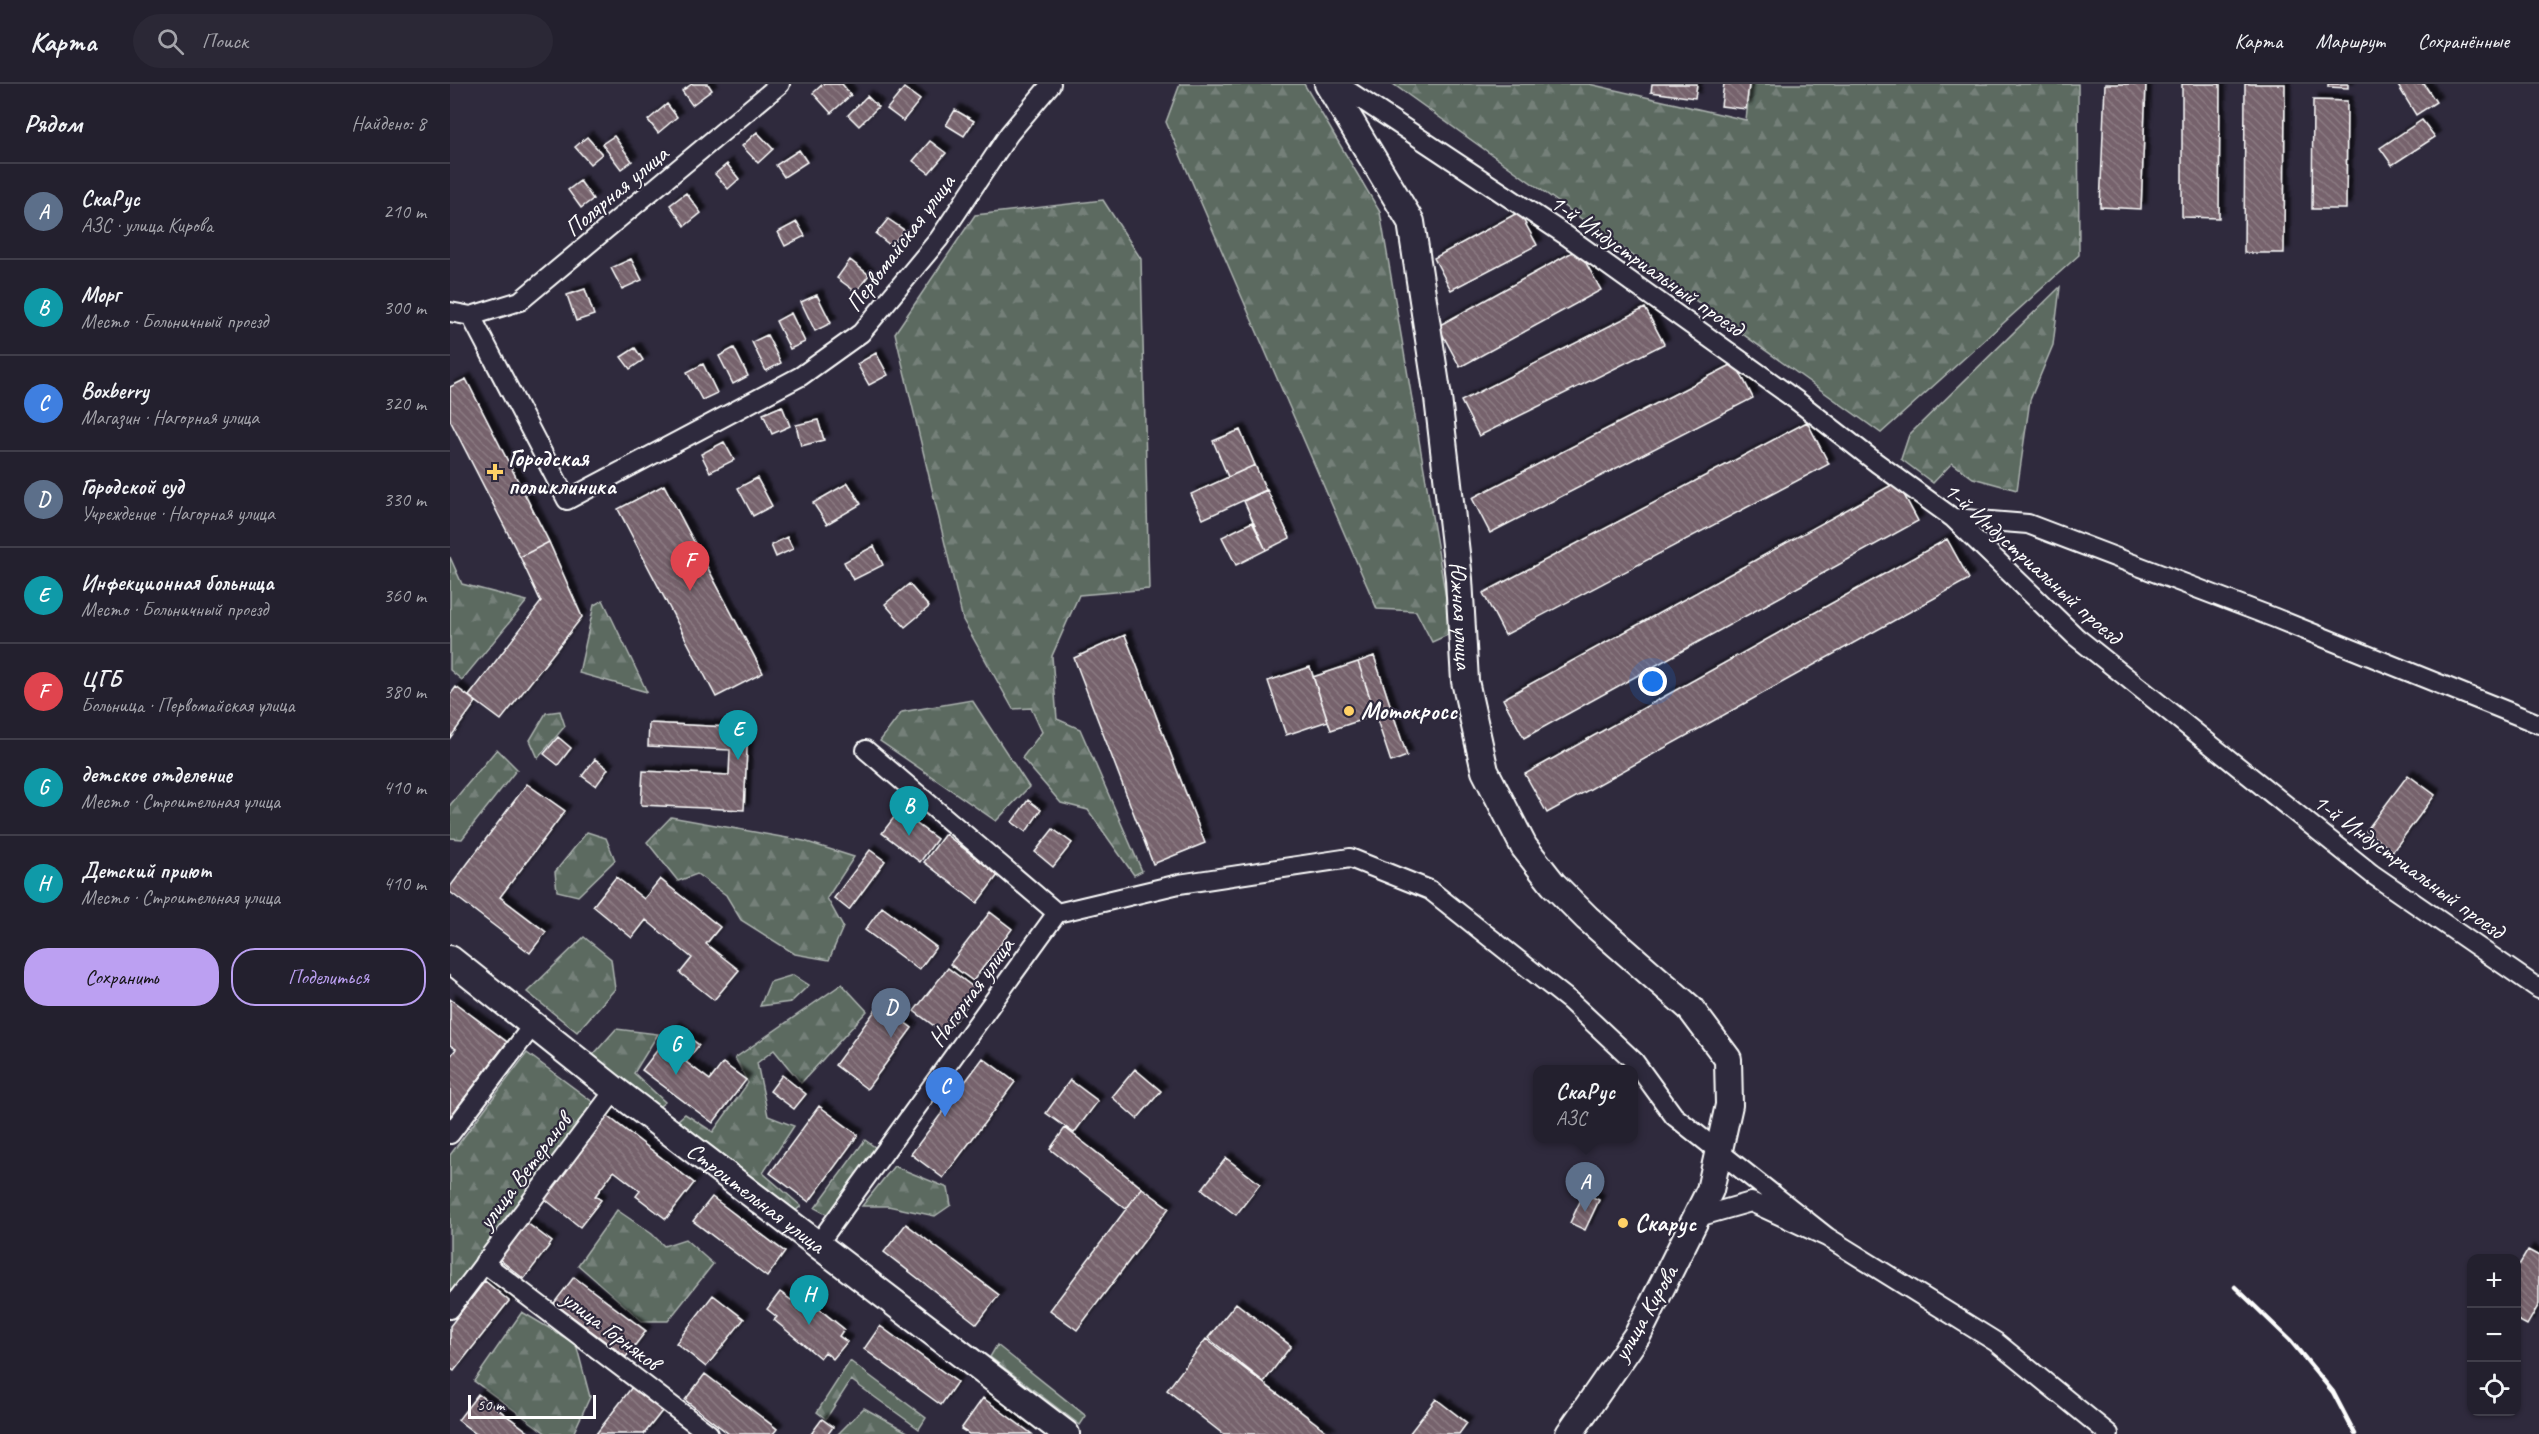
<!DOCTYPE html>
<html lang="ru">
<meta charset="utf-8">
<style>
:root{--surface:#23202e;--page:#2b2836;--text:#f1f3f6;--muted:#a3a3aa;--line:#403e4a;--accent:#bca0f2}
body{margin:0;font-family:Caveat,sans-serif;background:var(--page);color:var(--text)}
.controls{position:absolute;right:18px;bottom:18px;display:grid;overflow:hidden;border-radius:12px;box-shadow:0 2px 4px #0004}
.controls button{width:54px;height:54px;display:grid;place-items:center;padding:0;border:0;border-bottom:2px solid var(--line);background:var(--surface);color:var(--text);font:30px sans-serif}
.scale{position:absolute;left:18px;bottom:15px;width:128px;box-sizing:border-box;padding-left:6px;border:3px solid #fff;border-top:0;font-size:16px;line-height:21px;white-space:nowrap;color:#fff;-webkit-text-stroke:4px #2f2a3d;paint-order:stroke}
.you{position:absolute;left:1203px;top:598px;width:21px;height:21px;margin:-15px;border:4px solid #fff;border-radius:50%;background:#1a73e8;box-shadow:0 0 0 9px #1a73e833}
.badge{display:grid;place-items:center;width:39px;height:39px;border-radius:50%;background:var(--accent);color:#fff;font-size:20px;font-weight:700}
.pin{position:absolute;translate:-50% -50px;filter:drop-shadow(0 2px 3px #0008)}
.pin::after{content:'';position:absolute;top:32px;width:21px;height:18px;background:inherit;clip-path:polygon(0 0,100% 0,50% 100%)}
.popup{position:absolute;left:1083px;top:981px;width:105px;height:78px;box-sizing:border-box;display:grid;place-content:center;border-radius:12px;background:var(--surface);filter:drop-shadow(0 2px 4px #0005);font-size:20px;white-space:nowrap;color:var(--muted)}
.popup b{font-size:22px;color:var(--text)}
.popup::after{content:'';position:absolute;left:50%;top:100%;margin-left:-12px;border:12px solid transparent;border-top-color:var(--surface)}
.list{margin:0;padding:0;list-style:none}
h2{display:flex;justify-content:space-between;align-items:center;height:78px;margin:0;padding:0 24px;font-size:26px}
h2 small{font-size:20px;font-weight:400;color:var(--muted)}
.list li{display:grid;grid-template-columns:39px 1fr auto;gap:18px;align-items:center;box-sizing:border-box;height:96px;padding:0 24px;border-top:2px solid var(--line)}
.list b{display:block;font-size:22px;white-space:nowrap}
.list p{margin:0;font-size:20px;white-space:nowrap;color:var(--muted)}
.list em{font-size:20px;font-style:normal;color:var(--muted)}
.actions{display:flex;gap:12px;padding:18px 24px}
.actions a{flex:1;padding:14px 0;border:2px solid var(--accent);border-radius:24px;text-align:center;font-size:21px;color:var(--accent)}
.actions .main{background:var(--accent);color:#111}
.icon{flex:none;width:33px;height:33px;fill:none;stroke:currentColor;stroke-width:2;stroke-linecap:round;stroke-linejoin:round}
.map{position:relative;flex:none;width:2089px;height:1350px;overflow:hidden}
header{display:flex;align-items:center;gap:36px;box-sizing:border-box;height:84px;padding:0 30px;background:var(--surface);border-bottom:2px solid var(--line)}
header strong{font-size:28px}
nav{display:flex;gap:33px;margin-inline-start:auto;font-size:21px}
.search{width:420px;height:54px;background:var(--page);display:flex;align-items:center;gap:15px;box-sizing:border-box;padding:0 21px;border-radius:33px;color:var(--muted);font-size:22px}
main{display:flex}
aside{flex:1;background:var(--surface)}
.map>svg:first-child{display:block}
.forest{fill:url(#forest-firs);stroke:#adb4b0;stroke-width:1.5}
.building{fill:url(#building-back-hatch);stroke:#fff;stroke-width:1.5;filter:url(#shadow)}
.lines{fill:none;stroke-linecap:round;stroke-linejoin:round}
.street-casing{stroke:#fff;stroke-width:22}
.secondary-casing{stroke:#fff;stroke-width:30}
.street{stroke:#2f2a3d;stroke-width:18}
.secondary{stroke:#2f2a3d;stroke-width:26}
.rail{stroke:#fff;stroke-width:4.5}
.poi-dot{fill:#ffd166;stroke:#2f2a3d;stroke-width:2}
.labels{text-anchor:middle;stroke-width:4.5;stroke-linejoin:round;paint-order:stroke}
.street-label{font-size:24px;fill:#fff;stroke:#2f2a3d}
.poi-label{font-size:24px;font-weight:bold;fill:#fff;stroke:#2f2a3d;text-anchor:start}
</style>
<header>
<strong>Карта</strong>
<div class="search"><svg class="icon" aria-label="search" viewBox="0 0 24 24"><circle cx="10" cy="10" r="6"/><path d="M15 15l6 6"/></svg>Поиск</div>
<nav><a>Карта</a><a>Маршрут</a><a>Сохранённые</a></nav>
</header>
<main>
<aside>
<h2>Рядом<small>Найдено: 8</small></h2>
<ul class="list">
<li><span class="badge" style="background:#5c6f8a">A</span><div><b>СкаРус</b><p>АЗС · улица Кирова</p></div><em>210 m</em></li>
<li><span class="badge" style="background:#0f9aa8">B</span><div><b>Морг</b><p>Место · Больничный проезд</p></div><em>300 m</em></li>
<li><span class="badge" style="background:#3f7fe0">C</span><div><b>Boxberry</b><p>Магазин · Нагорная улица</p></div><em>320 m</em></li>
<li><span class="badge" style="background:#5c6f8a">D</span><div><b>Городской суд</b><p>Учреждение · Нагорная улица</p></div><em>330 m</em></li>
<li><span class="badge" style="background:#0f9aa8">E</span><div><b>Инфекционная больница</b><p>Место · Больничный проезд</p></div><em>360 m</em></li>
<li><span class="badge" style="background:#e0444e">F</span><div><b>ЦГБ</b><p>Больница · Первомайская улица</p></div><em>380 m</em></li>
<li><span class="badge" style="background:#0f9aa8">G</span><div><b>детское отделение</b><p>Место · Строительная улица</p></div><em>410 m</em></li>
<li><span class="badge" style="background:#0f9aa8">H</span><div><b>Детский приют</b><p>Место · Строительная улица</p></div><em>410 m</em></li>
</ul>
<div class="actions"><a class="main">Сохранить</a><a>Поделиться</a></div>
</aside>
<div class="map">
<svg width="2089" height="1350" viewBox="0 0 2089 1350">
<defs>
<pattern id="forest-firs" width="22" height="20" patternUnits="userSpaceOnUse" patternTransform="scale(1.5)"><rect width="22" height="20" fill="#5b6a61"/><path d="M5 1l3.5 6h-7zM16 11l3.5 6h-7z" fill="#748079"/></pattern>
<pattern id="building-back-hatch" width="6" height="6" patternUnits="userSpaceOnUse" patternTransform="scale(1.5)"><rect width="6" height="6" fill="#76626c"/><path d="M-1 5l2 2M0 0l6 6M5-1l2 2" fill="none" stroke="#8b7a82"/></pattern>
<filter id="shadow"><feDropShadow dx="5.5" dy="-5.5" stdDeviation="1.5" flood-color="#0009"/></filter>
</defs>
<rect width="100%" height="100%" fill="#2f2a3d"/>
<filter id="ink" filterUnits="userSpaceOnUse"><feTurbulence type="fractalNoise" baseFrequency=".0167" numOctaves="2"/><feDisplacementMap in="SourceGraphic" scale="12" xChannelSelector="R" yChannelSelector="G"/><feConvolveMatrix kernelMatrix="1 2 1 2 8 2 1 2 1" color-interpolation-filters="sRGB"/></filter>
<g filter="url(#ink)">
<path class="forest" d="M730,0H854L930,128L1002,549L982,558L966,527L927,525L716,38Z
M943,0H1139L1296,36L1300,0H1628L1629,171L1431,349Z
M653,116L691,175L699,505L629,511L602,572L607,635L630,645L692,787L684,791L638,726L611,719L572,674L592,648L581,624L563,625L513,536L445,249L525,131Z
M1610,203L1603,261L1580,316L1567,406L1523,394L1502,379L1483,399L1451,375L1459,351Z
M0,473L12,500L77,517L12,596L0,586Z
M153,516L197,608L129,589L144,521Z
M522,616L579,703L546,737L430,657L452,628Z
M110,627L115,642L88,674L80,656L96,629Z
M47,665L67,685L12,755L0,754V721Z
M221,733L354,757L404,773L377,814L393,843L379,876L345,870L291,836L276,811L247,790L228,797L197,758Z
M137,748L156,754L165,776L128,812L107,807L105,788Z
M134,853L161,875L165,905L127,948L77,908Z
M343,891L359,901L341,918L310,922L320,898Z
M392,900L417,927L351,999L324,966L307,979L318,1032L344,1042L313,1089L351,1122L342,1130L227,1037L235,1030L263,1048L298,999L285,974Z
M166,945L208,950L184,989L215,1018L206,1025L143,971Z
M77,969L144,1019L0,1213V1071Z
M415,1056L426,1064L378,1131L365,1124Z
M444,1082L498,1104L501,1121L485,1132L438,1122H412Z
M167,1126L202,1150L214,1162L235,1155L263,1180L218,1237H192L128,1181Z
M72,1228L126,1260L140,1313L123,1350H97L24,1297Z
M547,1261L636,1332L630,1341L540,1273Z
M400,1277L476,1334L469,1345L401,1296L376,1335L367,1328Z
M414,1324L461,1350H388Z"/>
<path class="building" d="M242,0H258L262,6L242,21L232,7Z
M373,0H392L401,11L381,29L363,9Z
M1202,0H1247L1245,14L1201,8Z
M1274,0H1299L1296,25L1271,22Z
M1655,0H1696L1691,125L1650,123Z
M1732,0H1770L1769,134L1732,133Z
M1795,0H1835L1834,169H1794Z
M1878,0H1898V4L1878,3Z
M1947,0H1974L1986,18L1966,31Z
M454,4L470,16L453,37L437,25Z
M417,12L428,23L409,42L398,31Z
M1863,16L1897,17L1896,125H1862Z
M217,20L227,33L208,49L198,36Z
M505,26L524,37L514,52L496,41Z
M1972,36L1985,53L1942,81L1930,64Z
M307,48L323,65L308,79L292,62Z
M164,52L182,77L171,85L152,60Z
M137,53L152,70L140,80L125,63Z
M480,57L496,69L479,89L463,77Z
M349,66L357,78L334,93L326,81Z
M277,80L289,95L278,105L265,90Z
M130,97L143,115L131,124L118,106Z
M236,109L251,129L235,142L220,121Z
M1069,128L1087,161L1001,206L984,174Z
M438,135L454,146L441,162L426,150Z
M347,138L355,152L335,162L328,148Z
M1128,165L1151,206L1010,283L988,242Z
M181,175L192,196L172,205L161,184Z
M400,176L419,191L406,208L387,194Z
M135,205L144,231L126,237L117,211Z
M367,211L381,239L365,247L351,218Z
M1195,224L1214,260L1029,352L1011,317Z
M341,229L355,258L340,265L326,237Z
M317,251L331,279L316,287L302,258Z
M185,264L193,276L180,285L171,273Z
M284,264L298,292L283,300L269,272Z
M426,269L438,291L419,301L407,280Z
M1285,279L1303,314L1040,449L1022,414Z
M253,280L267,309L252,316L237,288Z
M16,295L99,458L70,473L0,336V303Z
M332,322L340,342L322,350L313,330Z
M368,336L374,356L351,362L346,341Z
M1357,338L1379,380L1055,551L1033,509Z
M790,346L805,381L778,393L763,357Z
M274,358L284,376L260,388L251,370Z
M805,381L816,406L753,435L741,410Z
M307,394L322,422L303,432L288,404Z
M1447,398L1468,437L1074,654L1053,615Z
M398,399L411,420L377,440L363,419Z
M214,401L313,589L266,613L168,425Z
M817,406L840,454L816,466L794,417Z
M802,438L816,466L786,481L772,453Z
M337,453L343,465L326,473L321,461Z
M1497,455L1519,495L1097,729L1075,690Z
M99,458L132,533L51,636L19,612L91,518L70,473Z
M424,462L433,481L403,496L394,478Z
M459,500L479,523L455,543L435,520Z
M675,551L755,759L703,780L624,574Z
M924,572L957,672L941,678L908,578Z
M908,578L926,631L881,646L863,593Z
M860,583L878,637L836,651L818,597Z
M6,603L26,618L0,654V611Z
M199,639L298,644L294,726L191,721L193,687L279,691L280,666L198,662Z
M108,653L121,664L108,681L94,670Z
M145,675L158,685L146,702L132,692Z
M1958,691L1985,711L1943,767L1916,747Z
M77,700L115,727L50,813L96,848L80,869L0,808V803Z
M578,716L591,726L576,748L562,738Z
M449,727L487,755L470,778L432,749Z
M603,745L622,759L603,783L585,768Z
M495,750L548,791L527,819L474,778Z
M420,766L435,777L399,826L384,814Z
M166,793L194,815L210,795L270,843L256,860L289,886L264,916L230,889L242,874L196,836L182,854L143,822Z
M432,823L486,863L469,886L415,846Z
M540,828L562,845L523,897L500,880Z
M498,884L528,907L495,950L464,927Z
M0,915L57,958L0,1033V973L6,965L0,961Z
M430,920L462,944L417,1005L385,981Z
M225,943L249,961L236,978L260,996L273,979L296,996L263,1039L192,986Z
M533,974L565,998L493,1094L461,1070Z
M685,985L711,1007L687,1035L662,1013Z
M332,991L356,1010L344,1025L320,1007Z
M620,996L648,1017L624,1049L596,1029Z
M369,1022L408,1051L359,1118L320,1089Z
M155,1030L244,1099L216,1135L186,1112L190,1107L164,1087L145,1112L151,1116L130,1143L91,1112Z
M615,1044L692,1104L676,1125L600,1065Z
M776,1074L810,1100L786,1131L752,1105Z
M692,1104L719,1124L627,1246L600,1226Z
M1134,1109L1149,1116L1135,1146L1120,1139Z
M262,1113L335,1168L317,1193L243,1137Z
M77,1139L102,1158L74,1195L49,1175Z
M456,1140L549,1211L527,1240L434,1168Z
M2078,1166L2089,1172V1220L2077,1241L2066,1235V1186Z
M124,1193L196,1247L176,1273L104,1219Z
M35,1197L59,1217L4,1287L0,1284V1242Z
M330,1208L341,1216L348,1208L394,1245L389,1252L397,1258L383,1275L375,1268L370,1274L324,1236L327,1233L317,1225Z
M263,1211L294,1235L256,1283L226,1259Z
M786,1219L841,1262L814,1298L758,1254Z
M430,1242L507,1298L491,1321L414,1265Z
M756,1255L880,1350H773L717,1306Z
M255,1290L327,1345L323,1350H279L235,1316Z
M182,1303L212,1327L194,1350H146Z
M28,1310L81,1350H26L8,1336Z
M533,1314L582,1350H519L511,1345Z
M986,1315L1017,1339L1009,1350H959Z
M372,1335L383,1343L378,1350H361Z"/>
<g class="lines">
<g class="street-casing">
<path id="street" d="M888,0L1117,152L1346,316L1427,379L1503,434L1625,552L1922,790L2089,905
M0,228L21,232L117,416L351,292L411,249L489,155L559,50L601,0
M21,232L70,217L330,0
M1503,434L1578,440L1825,534L2089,640
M416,666L607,829
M607,829L729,800L900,774L980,806L1120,917L1184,977L1224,1032L1377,1153
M0,1050L83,941
M1248,1133L1301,1118L1377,1153L1546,1258L1659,1350
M368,1160L607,829
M34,1179L259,1350
M0,1225L165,1006"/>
</g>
<g class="secondary-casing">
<g id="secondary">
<path id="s1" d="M878,0L961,138L988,314L1009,495L1015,597L1035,687L1074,763L1103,800L1137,834L1240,924L1278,975L1279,1021L1260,1106L1188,1250L1119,1350"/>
<path id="s2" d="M0,875L165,1006L616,1350"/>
</g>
</g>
<use href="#street" class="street"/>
<use href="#secondary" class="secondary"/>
<path class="rail" d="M1785,1203L1840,1256L1883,1308L1905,1350"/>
</g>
</g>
<g class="poi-dot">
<path d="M42 379h6v6h6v6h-6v6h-6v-6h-6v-6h6z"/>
<circle cx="899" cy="627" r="6"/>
<circle cx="1173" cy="1139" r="6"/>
</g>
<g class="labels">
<g class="street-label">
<text transform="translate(166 107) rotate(-40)" y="8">Полярная улица</text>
<text transform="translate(450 159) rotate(-53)" y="8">Первомайская улица</text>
<text transform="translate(1197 181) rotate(35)" y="8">1-й Индустриальный проезд</text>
<text transform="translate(1583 479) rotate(42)" y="8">1-й Индустриальный проезд</text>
<text dy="8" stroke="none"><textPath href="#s1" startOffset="558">Южная улица</textPath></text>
<text transform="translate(1959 782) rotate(36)" y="8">1-й Индустриальный проезд</text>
<text transform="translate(521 908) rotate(-54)" y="8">Нагорная улица</text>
<text transform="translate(74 1087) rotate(-53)" y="8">улица Ветеранов</text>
<text dy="8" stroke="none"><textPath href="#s2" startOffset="388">Строительная улица</textPath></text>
<text transform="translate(1195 1229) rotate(-60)" y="8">улица Кирова</text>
<text transform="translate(161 1246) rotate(37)" y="8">улица Горняков</text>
</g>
<g class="poi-label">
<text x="58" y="382">Городская<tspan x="58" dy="28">поликлиника</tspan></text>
<text x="911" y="635">Мотокросс</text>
<text x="1185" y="1147">Скарус</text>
</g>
</g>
</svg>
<div class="controls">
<button>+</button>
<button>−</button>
<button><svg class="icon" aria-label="locate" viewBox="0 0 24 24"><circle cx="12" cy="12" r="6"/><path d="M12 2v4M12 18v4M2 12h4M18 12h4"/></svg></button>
</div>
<div class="scale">50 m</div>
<div class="you"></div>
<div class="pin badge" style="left:1135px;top:1128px;background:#5c6f8a">A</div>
<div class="popup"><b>СкаРус</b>АЗС</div>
<div class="pin badge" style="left:459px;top:752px;background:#0f9aa8">B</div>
<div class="pin badge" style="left:495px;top:1033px;background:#3f7fe0">C</div>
<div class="pin badge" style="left:441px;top:954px;background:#5c6f8a">D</div>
<div class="pin badge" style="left:288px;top:676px;background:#0f9aa8">E</div>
<div class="pin badge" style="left:240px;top:507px;background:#e0444e">F</div>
<div class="pin badge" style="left:226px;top:991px;background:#0f9aa8">G</div>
<div class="pin badge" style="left:359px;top:1241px;background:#0f9aa8">H</div>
</div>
</main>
